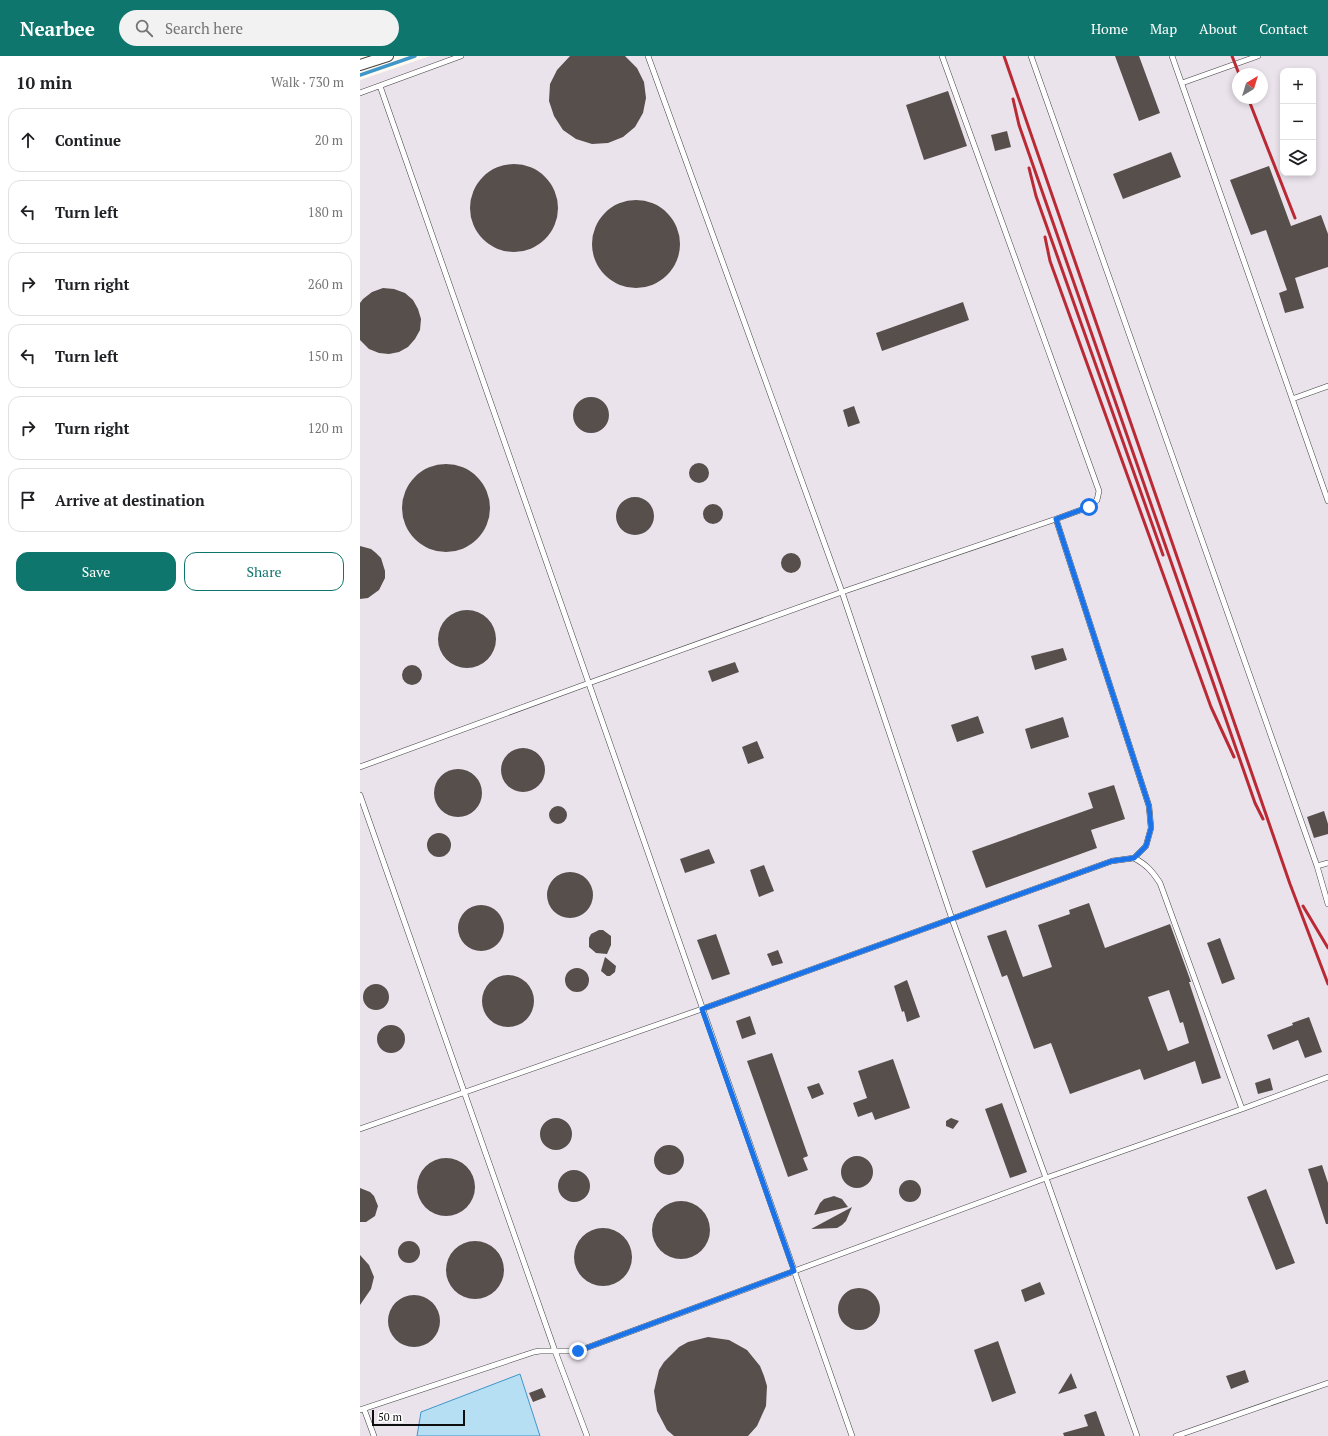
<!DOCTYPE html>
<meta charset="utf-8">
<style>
:root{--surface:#fff;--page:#f2f2f2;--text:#202124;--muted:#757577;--line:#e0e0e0;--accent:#0f766e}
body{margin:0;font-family:"PT Serif",serif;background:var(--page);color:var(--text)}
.controls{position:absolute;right:12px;top:12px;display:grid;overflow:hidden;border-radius:8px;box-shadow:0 2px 6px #0003}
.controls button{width:36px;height:36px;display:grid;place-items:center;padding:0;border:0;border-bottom:1px solid var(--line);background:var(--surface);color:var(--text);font:20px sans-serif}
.compass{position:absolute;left:872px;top:12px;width:36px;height:36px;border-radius:50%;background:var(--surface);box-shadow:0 2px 6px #0003;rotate:38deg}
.scale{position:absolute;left:12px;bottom:10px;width:93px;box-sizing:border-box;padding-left:4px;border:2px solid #0e0e0e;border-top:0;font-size:11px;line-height:14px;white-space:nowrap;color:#0e0e0e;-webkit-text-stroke:3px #fff;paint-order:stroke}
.stop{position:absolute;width:12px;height:12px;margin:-9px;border:3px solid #1a73e8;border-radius:50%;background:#fff}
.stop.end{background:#1a73e8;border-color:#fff;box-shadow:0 1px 4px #0008}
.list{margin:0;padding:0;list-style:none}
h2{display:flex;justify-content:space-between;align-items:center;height:52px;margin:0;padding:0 16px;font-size:17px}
h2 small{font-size:13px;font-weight:400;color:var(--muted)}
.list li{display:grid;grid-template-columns:26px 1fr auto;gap:12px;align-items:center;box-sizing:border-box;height:64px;margin:0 8px 8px;padding:0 8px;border:1px solid var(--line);border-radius:12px}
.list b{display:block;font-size:15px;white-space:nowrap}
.list em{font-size:13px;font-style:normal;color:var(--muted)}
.actions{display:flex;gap:8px;padding:12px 16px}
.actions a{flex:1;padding:9px 0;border:1px solid var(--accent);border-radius:12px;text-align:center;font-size:14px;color:var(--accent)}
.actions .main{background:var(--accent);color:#fff}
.icon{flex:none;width:22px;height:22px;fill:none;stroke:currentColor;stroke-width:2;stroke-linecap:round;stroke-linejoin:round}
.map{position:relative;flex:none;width:968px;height:1380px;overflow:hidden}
header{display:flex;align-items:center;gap:24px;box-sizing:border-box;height:56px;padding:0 20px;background:var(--accent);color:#fff}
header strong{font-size:19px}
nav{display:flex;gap:22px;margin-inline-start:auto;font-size:14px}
.search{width:280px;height:36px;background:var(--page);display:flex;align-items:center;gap:10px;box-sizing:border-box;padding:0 14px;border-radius:22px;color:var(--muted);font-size:15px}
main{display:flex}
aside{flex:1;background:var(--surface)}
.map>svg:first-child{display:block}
.industrial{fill:#ebe3ec;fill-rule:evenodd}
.water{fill:#b6dff4;stroke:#3f96c9}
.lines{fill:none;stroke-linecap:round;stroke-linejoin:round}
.stream{stroke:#3f96c9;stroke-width:3.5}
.building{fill:#564f4b;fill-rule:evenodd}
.lane-casing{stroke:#414141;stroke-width:6}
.street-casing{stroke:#414141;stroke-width:12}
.lane{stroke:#fff;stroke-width:5}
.street{stroke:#fff;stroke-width:10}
.rail{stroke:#ba2a35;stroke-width:3}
.route{stroke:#1a73e8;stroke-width:5}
</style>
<header>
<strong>Nearbee</strong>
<div class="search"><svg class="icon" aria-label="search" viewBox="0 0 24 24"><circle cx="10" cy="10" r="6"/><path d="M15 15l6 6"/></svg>Search here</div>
<nav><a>Home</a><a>Map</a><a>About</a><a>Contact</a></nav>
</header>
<main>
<aside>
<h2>10 min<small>Walk · 730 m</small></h2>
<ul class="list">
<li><svg class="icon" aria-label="ahead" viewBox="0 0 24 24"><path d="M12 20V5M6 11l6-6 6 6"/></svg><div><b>Continue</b></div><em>20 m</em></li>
<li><svg class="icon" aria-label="left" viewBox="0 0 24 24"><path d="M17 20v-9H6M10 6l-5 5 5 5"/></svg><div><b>Turn left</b></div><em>180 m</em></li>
<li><svg class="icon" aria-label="right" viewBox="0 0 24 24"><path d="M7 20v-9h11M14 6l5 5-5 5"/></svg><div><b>Turn right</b></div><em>260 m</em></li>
<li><svg class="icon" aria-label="left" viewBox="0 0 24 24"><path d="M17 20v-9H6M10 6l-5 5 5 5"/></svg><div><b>Turn left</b></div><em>150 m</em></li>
<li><svg class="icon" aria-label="right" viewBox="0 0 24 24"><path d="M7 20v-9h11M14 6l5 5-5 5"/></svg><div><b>Turn right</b></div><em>120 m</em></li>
<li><svg class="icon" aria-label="arrive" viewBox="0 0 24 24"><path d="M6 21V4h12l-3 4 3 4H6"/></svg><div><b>Arrive at destination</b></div></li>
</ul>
<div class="actions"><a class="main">Save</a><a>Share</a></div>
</aside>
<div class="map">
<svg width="968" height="1380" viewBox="0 0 968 1380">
<rect width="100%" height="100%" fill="#fffbf0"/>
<path class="industrial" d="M70,0H968V1380H0V24ZM923,15H953V117H923ZM878,18H902V42H878Z"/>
<path class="water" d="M160,1318L180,1380H57L61,1356Z"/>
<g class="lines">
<path class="stream" d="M0,19L55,0"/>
</g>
<path class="building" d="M210,0H265L277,12L284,26L286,42L283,57L275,71L263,81L248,87L232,88L216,83L203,74L194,60L189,45L190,28L197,14Z
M755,0H779L800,57L779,65Z
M588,35L607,90L564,104L546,49Z
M647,75L651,91L635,95L631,79Z
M811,96L821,121L763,143L753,118Z
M110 152a44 44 0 1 1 88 0a44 44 0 1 1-88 0Z
M909,110L931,170L961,159L968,178V211L935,222L944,252L925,257L919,237L927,234L906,174L891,179L870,124Z
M232 188a44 44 0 1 1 88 0a44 44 0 1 1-88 0Z
M23,232L34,233L45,237L53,244L58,253L61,263L60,274L55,283L48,291L39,296L29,298L19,297L9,293L0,284V247L3,243L12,236Z
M603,246L609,264L522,295L516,277Z
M213 359a18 18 0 1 1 36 0a18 18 0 1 1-36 0Z
M494,350L500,367L488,371L483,354Z
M329 417a10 10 0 1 1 20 0a10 10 0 1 1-20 0Z
M42 452a44 44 0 1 1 88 0a44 44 0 1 1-88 0Z
M256 460a19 19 0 1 1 38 0a19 19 0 1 1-38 0Z
M343 458a10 10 0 1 1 20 0a10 10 0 1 1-20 0Z
M0,490L11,493L16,497L21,502L25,515V522L19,534L8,542L0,543Z
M421 507a10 10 0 1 1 20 0a10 10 0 1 1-20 0Z
M78 583a29 29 0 1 1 58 0a29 29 0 1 1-58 0Z
M703,592L707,604L675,614L671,600Z
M375,606L379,616L352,626L348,615Z
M42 619a10 10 0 1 1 20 0a10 10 0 1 1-20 0Z
M618,660L624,677L597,686L591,669Z
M703,661L709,681L671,693L665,673Z
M397,685L404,702L388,708L382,691Z
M141 714a22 22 0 1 1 44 0a22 22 0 1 1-44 0Z
M74 737a24 24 0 1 1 48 0a24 24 0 1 1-48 0Z
M754,729L765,763L731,774L737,792L626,832L612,795L733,752L728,737Z
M189 759a9 9 0 1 1 18 0a9 9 0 1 1-18 0Z
M964,755L968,768V778L954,782L947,761Z
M67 789a12 12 0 1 1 24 0a12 12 0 1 1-24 0Z
M349,793L355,807L325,817L320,803Z
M404,809L414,835L399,841L390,814Z
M187 839a23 23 0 1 1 46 0a23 23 0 1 1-46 0Z
M729,847L745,892L810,868L831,926H829L861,1022L842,1028L835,1005L784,1024L780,1013L710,1038L691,987L674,993L647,919L642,921L627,880L646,874L663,921L692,911L678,869L710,858L709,854ZM809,934L820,967L823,966L829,987L808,995L788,941Z
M98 872a23 23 0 1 1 46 0a23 23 0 1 1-46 0Z
M239,874H243L251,880V889L247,898L236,897L229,891V882L231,878Z
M356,878L370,918L352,924L337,884Z
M860,882L875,923L862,928L847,887Z
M418,894L423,907L412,910L407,898Z
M245,901L256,910L255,916L250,920H247L241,915Z
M205 924a12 12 0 1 1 24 0a12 12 0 1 1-24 0Z
M122 945a26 26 0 1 1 52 0a26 26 0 1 1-52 0Z
M547,924L560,961L547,966L544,955L542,956L534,930Z
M3 941a13 13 0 1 1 26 0a13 13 0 1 1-26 0Z
M390,960L396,978L382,983L376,965Z
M949,961L962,996L945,1002L938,984L913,994L907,979L933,969L932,967Z
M17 983a14 14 0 1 1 28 0a14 14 0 1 1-28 0Z
M412,997L448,1100L443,1102L448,1114L428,1121L387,1005Z
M533,1003L550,1052L515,1064L512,1056L498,1061L493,1047L507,1042L498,1015Z
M910,1022L913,1034L898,1038L895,1027Z
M459,1027L464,1038L452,1043L447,1031Z
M642,1047L667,1116L650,1122L625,1053Z
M180 1078a16 16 0 1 1 32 0a16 16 0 1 1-32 0Z
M591,1062L599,1065L593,1073L586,1070V1065Z
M294 1104a15 15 0 1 1 30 0a15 15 0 1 1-30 0Z
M481 1116a16 16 0 1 1 32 0a16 16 0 1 1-32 0Z
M57 1131a29 29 0 1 1 58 0a29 29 0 1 1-58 0Z
M962,1109L968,1127V1168H966L948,1113Z
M198 1130a16 16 0 1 1 32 0a16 16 0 1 1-32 0Z
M539 1135a11 11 0 1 1 22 0a11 11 0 1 1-22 0Z
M0,1132L10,1136L14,1140L18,1150L15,1160L6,1166H0Z
M906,1133L935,1207L916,1214L887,1141Z
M474,1140L482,1143L488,1151L454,1159L460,1147L464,1143Z
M292 1174a29 29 0 1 1 58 0a29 29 0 1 1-58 0Z
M492,1151L486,1165L482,1169L477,1172L451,1173Z
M214 1201a29 29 0 1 1 58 0a29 29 0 1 1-58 0Z
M38 1196a11 11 0 1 1 22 0a11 11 0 1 1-22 0Z
M86 1214a29 29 0 1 1 58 0a29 29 0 1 1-58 0Z
M0,1199L9,1209L14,1221L11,1233L0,1249Z
M680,1226L685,1238L665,1246L661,1234Z
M478 1253a21 21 0 1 1 42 0a21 21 0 1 1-42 0Z
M28 1265a26 26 0 1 1 52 0a26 26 0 1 1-52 0Z
M348,1281L369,1284L387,1294L400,1310L404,1320L407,1330L406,1350L397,1370L388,1380H314L307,1374L297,1355L294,1335L299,1314L304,1306L319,1291L328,1286Z
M638,1285L656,1337L632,1346L614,1294Z
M885,1314L889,1326L871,1333L866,1320Z
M711,1317L717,1332L698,1338Z
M182,1332L186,1341L173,1346L169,1337Z
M736,1355L745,1380H704L703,1377L728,1370L724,1359Z"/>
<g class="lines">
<g class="lane-casing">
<path id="lane" d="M288,0L482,536L592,863L686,1122L777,1380
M671,0L957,810L968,848
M812,0L968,445
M822,27L898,0
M20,30L492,1380
M0,37L101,0
M932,343L968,330
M0,711L229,627L482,536L696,463L729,451L737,444L739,435L582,0
M0,739L195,1295L227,1380
M774,802C787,809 792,815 800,827L882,1053
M957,810L968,807
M0,1073L342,953L752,805L774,802L786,790L791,772L789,750L696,463
M4,1353L14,1380
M0,1354L174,1296L180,1295H218L686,1122L882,1053L968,1021
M816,1380L968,1327"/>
</g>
<g class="street-casing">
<path id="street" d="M0,9L28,0"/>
</g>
<use href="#lane" class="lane"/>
<use href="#street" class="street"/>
<path class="rail" d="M644,0L930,828L968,928
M872,0L879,18
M888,42L935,162
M653,43L659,69L895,747L903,763
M669,112L676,140L803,499
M685,181L690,205L851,651L874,701
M943,850L968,892"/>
</g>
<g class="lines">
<path class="route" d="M218,1295L434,1215L342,953L752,805L774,802L786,790L791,772L789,750L696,463L729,451"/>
</g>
</svg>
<div class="controls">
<button>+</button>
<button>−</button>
<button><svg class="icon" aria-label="layers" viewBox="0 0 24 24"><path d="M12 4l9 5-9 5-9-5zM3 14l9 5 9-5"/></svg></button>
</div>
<svg class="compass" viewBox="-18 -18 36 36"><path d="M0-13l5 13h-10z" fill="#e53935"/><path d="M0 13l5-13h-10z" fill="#757577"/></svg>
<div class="scale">50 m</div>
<div class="stop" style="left:729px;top:451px"></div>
<div class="stop end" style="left:218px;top:1295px"></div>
</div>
</main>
